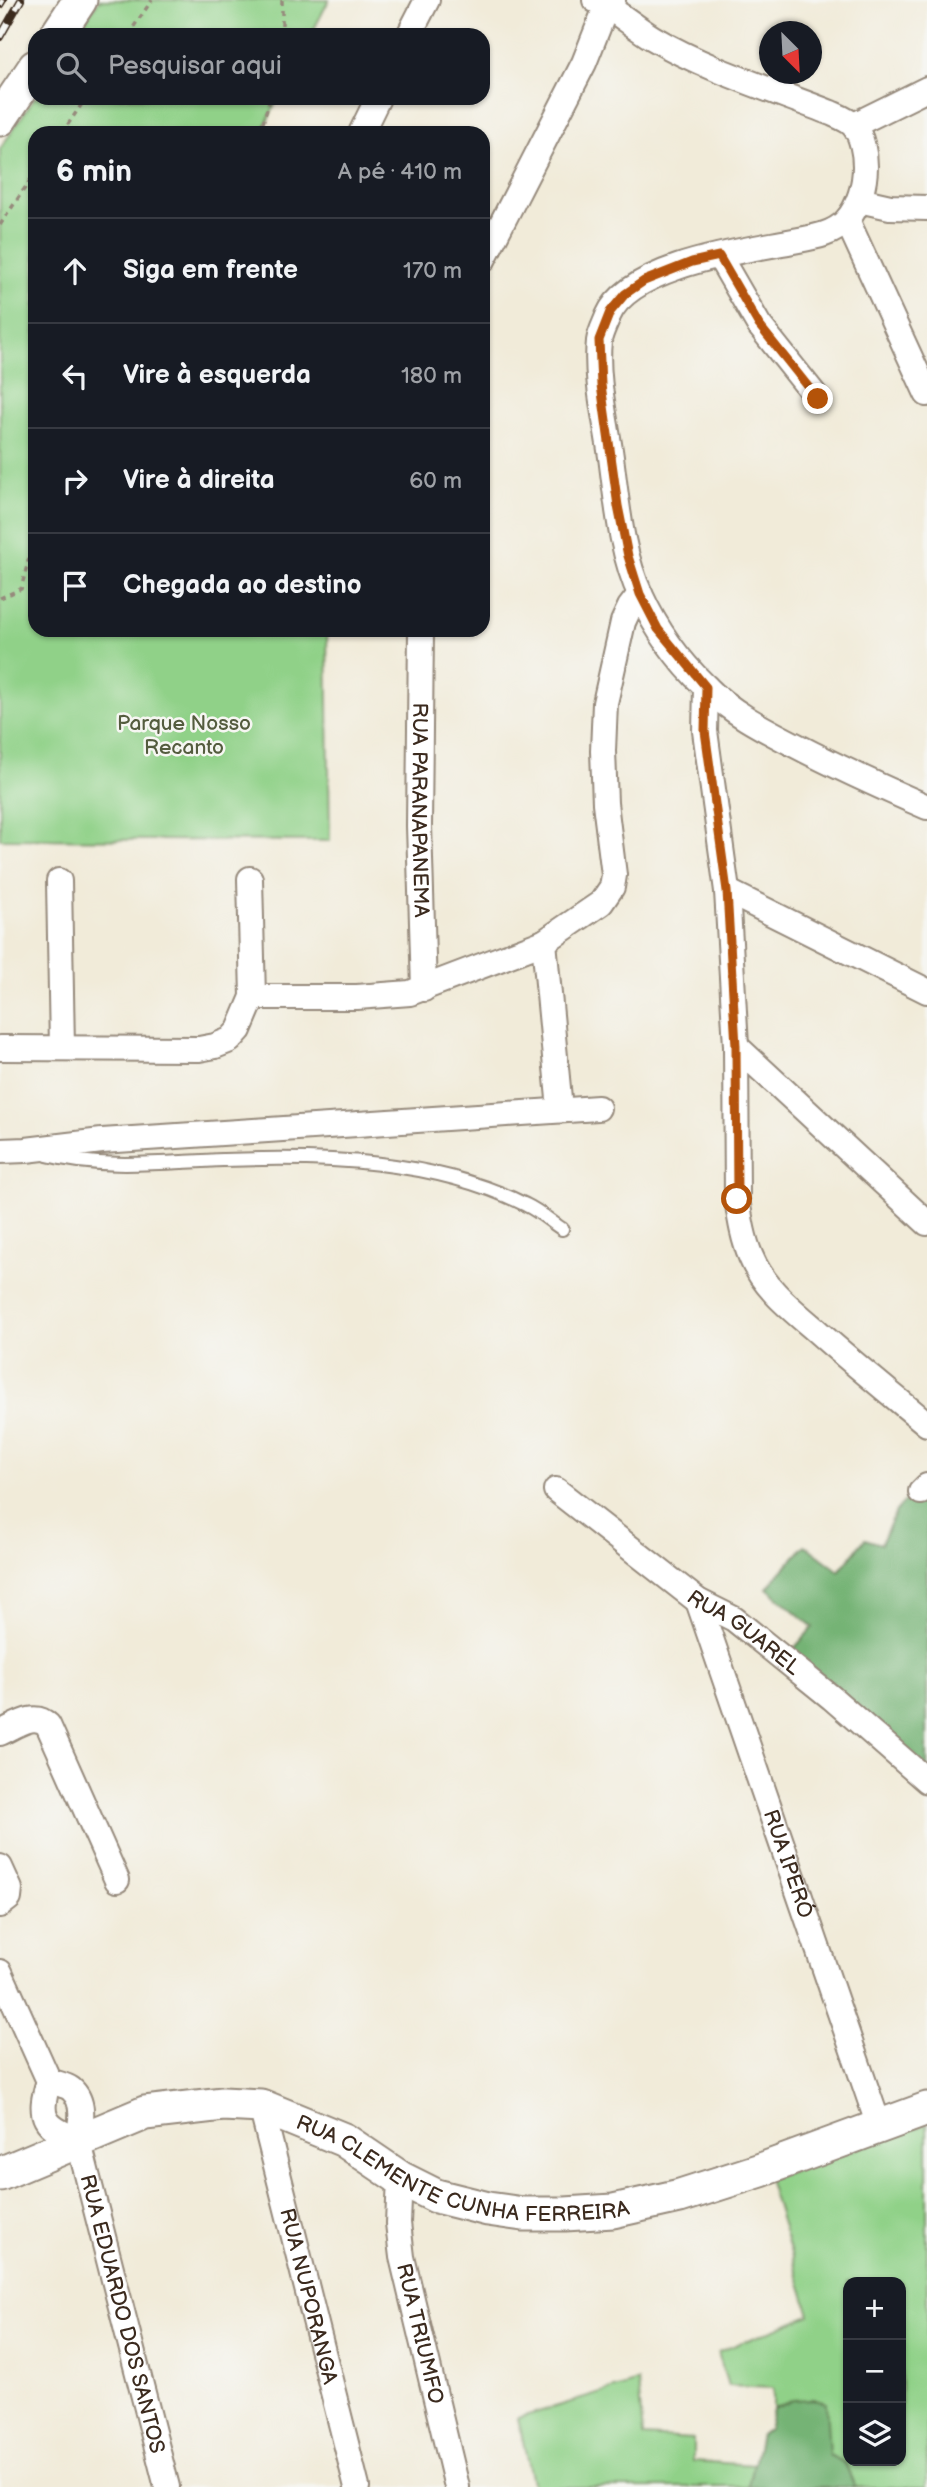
<!DOCTYPE html>
<html lang="pt">
<meta charset="utf-8">
<style>
:root{--surface:#171b24;--page:#242831;--text:#f1f3f6;--muted:#9ea1a6;--line:#363941}
body{margin:0;font-family:"Balsamiq Sans",sans-serif;background:var(--page);color:var(--text)}
.controls{position:absolute;right:21px;bottom:21px;display:grid;overflow:hidden;border-radius:14px;box-shadow:0 2px 5px #0004}
.controls button{width:63px;height:63px;display:grid;place-items:center;padding:0;border:0;border-bottom:2px solid var(--line);background:var(--surface);color:var(--text);font:35px sans-serif}
.compass{position:absolute;left:759px;top:21px;width:63px;height:63px;border-radius:50%;background:var(--surface);box-shadow:0 2px 5px #0004;rotate:156deg}
.stop{position:absolute;width:21px;height:21px;margin:-16px;border:5px solid #b45309;border-radius:50%;background:#fff}
.stop.end{background:#b45309;border-color:#fff;box-shadow:0 2px 7px #0008}
.list{margin:0;padding:0;list-style:none}
h2{display:flex;justify-content:space-between;align-items:center;height:91px;margin:0;padding:0 28px;font-size:30px}
h2 small{font-size:23px;font-weight:400;color:var(--muted)}
.list li{display:grid;grid-template-columns:46px 1fr auto;gap:21px;align-items:center;box-sizing:border-box;height:105px;padding:0 28px;border-top:2px solid var(--line)}
.list b{display:block;font-size:26px;white-space:nowrap}
.list em{font-size:23px;font-style:normal;color:var(--muted)}
.icon{flex:none;width:38px;height:38px;fill:none;stroke:currentColor;stroke-width:2;stroke-linecap:round;stroke-linejoin:round}
.map{position:relative;flex:none;width:927px;height:2487px;overflow:hidden}
.search{position:absolute;background:var(--surface);box-shadow:0 2px 5px #0004;left:28px;top:28px;width:462px;height:77px;display:flex;align-items:center;gap:18px;box-sizing:border-box;padding:0 24px;border-radius:21px;color:var(--muted);font-size:26px}
.panel{position:absolute;background:var(--surface);box-shadow:0 2px 5px #0004;left:28px;top:126px;width:462px;height:511px;border-radius:21px}
.map>svg:first-child{display:block}
.green{fill:#90d188;stroke:#667e53;stroke-width:2;fill-rule:evenodd}
.forest{fill:#74b374;stroke:#586e49;stroke-width:2}
.lines{fill:none;stroke-linecap:round;stroke-linejoin:round}
.lane-casing{stroke:#968a7c;stroke-width:16}
.street-casing{stroke:#968a7c;stroke-width:28}
.secondary-casing{stroke:#968a7c;stroke-width:37}
.path{stroke:#968a7c;stroke-width:3.5;stroke-dasharray:5 5;stroke-linecap:butt}
.lane{stroke:#fff;stroke-width:12}
.street{stroke:#fff;stroke-width:24}
.secondary{stroke:#fff;stroke-width:33}
.rail-casing{stroke:#3b2a1e;stroke-width:8}
.rail{stroke:#f6f6f2;stroke-width:5;stroke-dasharray:16;stroke-linecap:butt}
.route{stroke:#b45309;stroke-width:9}
.labels{text-anchor:middle;stroke-width:5;stroke-linejoin:round;paint-order:stroke}
.park-label{font-size:21px;fill:#545c3e;stroke:#f6f6f2}
.street-label{font-size:21px;fill:#3b2a1e;stroke:#f6f6f2}
</style>
<div class="map">
<svg width="927" height="2487" viewBox="0 0 927 2487">
<rect width="100%" height="100%" fill="#f6f6f2"/>
<filter id="ink" filterUnits="userSpaceOnUse"><feTurbulence type="fractalNoise" baseFrequency=".0143" numOctaves="2"/><feDisplacementMap in="SourceGraphic" scale="14" xChannelSelector="R" yChannelSelector="G"/><feConvolveMatrix kernelMatrix="1 2 1 2 8 2 1 2 1" color-interpolation-filters="sRGB"/></filter>
<filter id="wash" filterUnits="userSpaceOnUse"><feTurbulence type="fractalNoise" baseFrequency=".00686" numOctaves="4" result="noise"/><feDisplacementMap in="SourceGraphic" scale="28" xChannelSelector="R" yChannelSelector="G"/><feGaussianBlur stdDeviation="1.57" result="paint"/><feColorMatrix in="noise" values="0 0 0 0 0 0 0 0 0 0 0 0 0 0 0 0 0 1.4 0 .05"/><feComposite in="paint" operator="in"/></filter>
<g filter="url(#wash)">
<rect width="100%" height="100%" fill="#f1ebd9"/>
<path class="green" d="M99,0H329L311,35H76Z
M35,97L278,98L262,133H35V630H327L330,841L0,839V149Z
M927,2124V2487H855L845,2463L829,2455L793,2400L773,2409V2388L728,2386L718,2352L810,2315L768,2179ZM848,2282H901V2461H848Z
M638,2382L643,2436L693,2439V2461L754,2465L749,2487H533L518,2418Z"/>
<path class="forest" d="M915,1490L927,1497V1773L791,1652L813,1627L767,1588L805,1545L839,1571L865,1539L881,1544L896,1511Z
M813,2399L826,2403L829,2455L845,2463L855,2487H749L761,2434L768,2429L773,2409L793,2400Z"/>
</g>
<g filter="url(#ink)">
<g class="lines">
<g class="lane-casing">
<path id="lane" d="M47,1155C105,1170 164,1162 223,1160C323,1156 435,1159 526,1205C539,1211 550,1221 562,1229"/>
</g>
<g class="street-casing">
<g id="street">
<path d="M595,0C616,10 633,26 653,38C705,69 775,91 831,113C838,116 849,120 854,126C862,136 865,154 865,166C865,185 859,206 847,220C833,236 808,238 788,242C740,251 629,266 608,316C605,324 600,333 599,341C595,378 606,420 611,457C617,502 621,554 641,596C656,629 679,661 705,686C729,711 762,728 793,744C837,767 881,787 927,807"/>
<path d="M409,35L427,0"/>
<path d="M854,125L927,89"/>
<path d="M361,133L378,98"/>
<path d="M859,200L890,207L927,208"/>
<path d="M847,220L927,394"/>
<path d="M719,256L759,325L818,399"/>
<path d="M483,260L584,63L607,5L613,0"/>
<path id="s1" d="M421,630L419,826L424,989"/>
<path d="M706,687L705,731L727,891L736,1046L737,1199C740,1218 743,1239 751,1257C764,1289 794,1311 819,1333C854,1364 891,1394 927,1424"/>
<path d="M59,881L62,1048"/>
<path d="M727,891L927,991"/>
<path d="M544,942L560,1109"/>
<path d="M253,997H357L410,993L544,942L601,903L612,887L614,875L605,803L603,751L605,703L623,622L630,607L640,594"/>
<path d="M736,1046L927,1223"/>
<path d="M0,1048L199,1049L215,1046L230,1040L239,1030L253,997L250,879"/>
<path d="M0,1151L26,1150L102,1141L598,1108"/>
<path id="s2" d="M556,1490L698,1601L734,1619L832,1698L927,1781"/>
<path d="M921,1492L927,1486"/>
<path id="s3" d="M698,1601L879,2126"/>
<path d="M0,1733C16,1726 34,1711 48,1725L117,1880"/>
<path d="M0,1867L10,1889L9,1898L0,1905"/>
<path d="M0,1972L49,2081C37,2117 44,2127 78,2139"/>
<path id="s4" d="M49,2081C55,2083 66,2085 71,2089C86,2102 81,2123 78,2139L167,2487"/>
<path id="s5" d="M261,2106L357,2487"/>
<path id="s6" d="M400,2178L398,2223L402,2257L457,2487"/>
</g>
</g>
<g class="secondary-casing">
<g id="secondary">
<path d="M57,35L80,0"/>
<path d="M0,119L35,67"/>
<path id="s7" d="M0,2174L145,2113L223,2104L261,2106L344,2140L400,2178L436,2196L488,2209L523,2214H565L613,2211L680,2196L761,2170L927,2109"/>
</g>
</g>
<path class="path" d="M128,35L152,0
M282,35V0
M62,133L86,98
M260,133L270,98
M0,225L35,173
M0,598L21,589L35,535"/>
<use href="#lane" class="lane"/>
<use href="#street" class="street"/>
<use href="#secondary" class="secondary"/>
<g class="rail-casing">
<path id="rail" d="M0,5L3,0
M0,37L21,0"/>
</g>
<use href="#rail" class="rail"/>
</g>
</g>
<g class="lines" filter="url(#ink)">
<path class="route" d="M737,1199L736,1046L727,891L705,731L706,687L658,629L640,594L628,556L618,506L601,385L599,340L610,312L625,294L644,281L692,262L719,256L759,325L818,399"/>
</g>
<g class="labels">
<g class="park-label">
<text x="184" y="730">Parque Nosso<tspan x="184" dy="24">Recanto</tspan></text>
</g>
<g class="street-label">
<text dy="7" stroke="none"><textPath href="#s1" startOffset="180">RUA PARANAPANEMA</textPath></text>
<text dy="7" stroke="none"><textPath href="#s2" startOffset="236">RUA GUAREL</textPath></text>
<text dy="7" stroke="none"><textPath href="#s3" startOffset="278">RUA IPERÓ</textPath></text>
<text dy="7" stroke="none"><textPath href="#s7" startOffset="490">RUA CLEMENTE CUNHA FERREIRA</textPath></text>
<text dy="7" stroke="none"><textPath href="#s5" startOffset="196">RUA NUPORANGA</textPath></text>
<text dy="7" stroke="none"><textPath href="#s4" startOffset="257">RUA EDUARDO DOS SANTOS</textPath></text>
<text dy="7" stroke="none"><textPath href="#s6" startOffset="158">RUA TRIUMFO</textPath></text>
</g>
</g>
</svg>
<div class="controls">
<button>+</button>
<button>−</button>
<button><svg class="icon" aria-label="layers" viewBox="0 0 24 24"><path d="M12 4l9 5-9 5-9-5zM3 14l9 5 9-5"/></svg></button>
</div>
<svg class="compass" viewBox="-18 -18 36 36"><path d="M0-13l5 13h-10z" fill="#e53935"/><path d="M0 13l5-13h-10z" fill="#9ea1a6"/></svg>
<div class="stop" style="left:737px;top:1199px"></div>
<div class="stop end" style="left:818px;top:399px"></div>
<div class="search"><svg class="icon" aria-label="search" viewBox="0 0 24 24"><circle cx="10" cy="10" r="6"/><path d="M15 15l6 6"/></svg>Pesquisar aqui</div>
<section class="panel">
<h2>6 min<small>A pé · 410 m</small></h2>
<ul class="list">
<li><svg class="icon" aria-label="ahead" viewBox="0 0 24 24"><path d="M12 20V5M6 11l6-6 6 6"/></svg><div><b>Siga em frente</b></div><em>170 m</em></li>
<li><svg class="icon" aria-label="left" viewBox="0 0 24 24"><path d="M17 20v-9H6M10 6l-5 5 5 5"/></svg><div><b>Vire à esquerda</b></div><em>180 m</em></li>
<li><svg class="icon" aria-label="right" viewBox="0 0 24 24"><path d="M7 20v-9h11M14 6l5 5-5 5"/></svg><div><b>Vire à direita</b></div><em>60 m</em></li>
<li><svg class="icon" aria-label="arrive" viewBox="0 0 24 24"><path d="M6 21V4h12l-3 4 3 4H6"/></svg><div><b>Chegada ao destino</b></div></li>
</ul>
</section>
</div>
